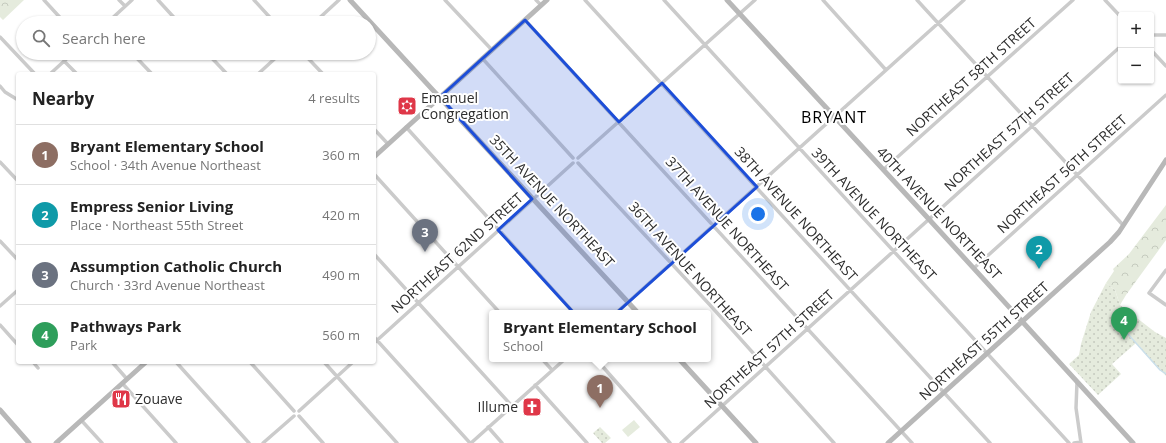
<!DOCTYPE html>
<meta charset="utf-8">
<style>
:root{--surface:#fff;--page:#f6f6f6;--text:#222;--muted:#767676;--line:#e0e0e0;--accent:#df3748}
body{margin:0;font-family:"Open Sans",sans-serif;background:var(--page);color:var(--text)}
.controls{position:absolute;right:12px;top:12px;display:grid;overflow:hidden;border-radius:4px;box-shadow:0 1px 3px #0004}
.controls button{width:36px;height:36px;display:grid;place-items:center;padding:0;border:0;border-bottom:1px solid var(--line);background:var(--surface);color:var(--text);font:20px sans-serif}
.you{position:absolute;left:758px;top:214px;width:14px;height:14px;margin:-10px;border:3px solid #fff;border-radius:50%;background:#1a73e8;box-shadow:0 0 0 6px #1a73e833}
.badge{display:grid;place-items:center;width:26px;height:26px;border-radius:50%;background:var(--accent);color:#fff;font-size:13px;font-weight:700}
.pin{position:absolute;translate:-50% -33px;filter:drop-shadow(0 1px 2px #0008)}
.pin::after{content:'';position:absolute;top:21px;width:14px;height:12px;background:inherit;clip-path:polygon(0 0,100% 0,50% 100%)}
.popup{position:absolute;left:489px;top:310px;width:222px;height:52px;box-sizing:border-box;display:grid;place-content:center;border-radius:4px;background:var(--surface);filter:drop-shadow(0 1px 3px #0005);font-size:13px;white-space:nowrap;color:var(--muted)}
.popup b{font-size:15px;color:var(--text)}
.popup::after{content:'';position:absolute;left:50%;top:100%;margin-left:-8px;border:8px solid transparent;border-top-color:var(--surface)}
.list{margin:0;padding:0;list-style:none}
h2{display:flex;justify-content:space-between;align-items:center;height:52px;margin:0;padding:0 16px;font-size:17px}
h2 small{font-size:13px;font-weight:400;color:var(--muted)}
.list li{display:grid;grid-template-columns:26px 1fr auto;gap:12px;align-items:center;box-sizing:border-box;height:60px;padding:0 16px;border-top:1px solid var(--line)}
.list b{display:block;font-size:15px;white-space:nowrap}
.list p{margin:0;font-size:13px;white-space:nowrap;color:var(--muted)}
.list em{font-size:13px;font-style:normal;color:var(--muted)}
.icon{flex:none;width:22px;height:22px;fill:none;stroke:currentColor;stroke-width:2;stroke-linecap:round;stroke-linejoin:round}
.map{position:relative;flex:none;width:1166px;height:443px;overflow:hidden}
.search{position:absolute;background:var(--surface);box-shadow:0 1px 3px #0004;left:16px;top:16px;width:360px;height:44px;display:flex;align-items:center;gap:10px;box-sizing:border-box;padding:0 14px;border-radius:22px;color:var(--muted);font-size:15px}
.panel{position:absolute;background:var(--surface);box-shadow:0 1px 3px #0004;left:16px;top:72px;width:360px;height:292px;border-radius:4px}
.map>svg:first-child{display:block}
.green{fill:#e5ebdd}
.forest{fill:url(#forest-crowns)}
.park{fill:url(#park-dots)}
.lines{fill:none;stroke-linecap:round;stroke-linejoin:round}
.stream{stroke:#cadfea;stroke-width:1.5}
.street{stroke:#cbcbcb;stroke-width:3.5}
.secondary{stroke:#b8b8b8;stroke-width:5}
.marked{fill:#1d4ed8;fill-opacity:0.2;stroke:#1d4ed8;stroke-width:3;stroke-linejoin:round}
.labels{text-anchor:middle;stroke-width:4;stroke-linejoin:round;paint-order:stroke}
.street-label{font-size:14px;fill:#2e2e2e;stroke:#fff}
.poi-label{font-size:14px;fill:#2e2e2e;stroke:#fff;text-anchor:start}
.quarter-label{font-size:16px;letter-spacing:1px;fill:#000;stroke:#fff}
</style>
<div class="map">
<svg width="1166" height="443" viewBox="0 0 1166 443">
<defs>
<pattern id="forest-crowns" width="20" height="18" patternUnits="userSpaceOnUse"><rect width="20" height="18" fill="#e5ebdd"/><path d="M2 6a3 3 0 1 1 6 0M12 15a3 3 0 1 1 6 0" fill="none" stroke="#c5cabe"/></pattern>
<pattern id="park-dots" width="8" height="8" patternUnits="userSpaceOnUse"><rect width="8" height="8" fill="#e5ebdd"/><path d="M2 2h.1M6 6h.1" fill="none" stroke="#c5cabe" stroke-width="1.8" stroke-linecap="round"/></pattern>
</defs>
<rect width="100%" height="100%" fill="#fff"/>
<path class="green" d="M634,420L640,427L628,437L622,430Z"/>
<path class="forest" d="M0,0H24L3,20L0,17Z
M1166,205V240L1126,295L1120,305L1115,290L1106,283L1114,271L1113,269L1129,254Z"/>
<path class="park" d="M1106,283L1115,290L1120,305L1155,332L1166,338V376L1136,343L1112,364L1121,374L1098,395L1069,364L1079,355L1081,344L1091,312Z
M600,427L611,438L605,443H602L593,433Z"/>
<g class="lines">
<path class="stream" d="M1119,324L1160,370L1166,374"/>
<path class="street" d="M44,0L65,23
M119,0L125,6
M158,0L179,23
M254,0L275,23
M445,0L492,50
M536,0L541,5
M585,0L990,443
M664,0L1069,443
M823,0L886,70
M917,0L1123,225
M1105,0L1121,17
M525,20L912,443
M107,23L132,0
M314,23L339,0
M1151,35H1166
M0,37L35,74
M1151,50L1166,66
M132,53L152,74
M207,53L227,74
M303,53L323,74
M482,58L573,158
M64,61L77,74
M50,74L73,53
M258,74L281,53
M0,86L5,92L18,100
M406,127L574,313
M374,129L388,144
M578,158L755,0
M0,162L18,181
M578,163L710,305L834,443
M883,170L1073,0
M374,174L500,313
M0,241L18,260
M374,254L512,406
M974,268L1166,95
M1166,270L1149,293L1166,305
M0,306L18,290
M616,313L964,0
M0,325L18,345
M374,337L470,443
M374,343L573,163
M542,359L552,370
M596,359L670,443
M33,362L38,368
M112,362L127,379
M176,362L249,443
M250,362L294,411
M324,362L397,443
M1077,382L1076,408L1081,443
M122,383L176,443
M535,385L587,443
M299,411L353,362
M299,416L323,443
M81,420L102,443
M488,427L502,443
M263,443L294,416
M471,443L565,359
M681,443L1121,46
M1074,443L1081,442"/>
<path class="secondary" d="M350,0L638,313
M727,0L926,216L1133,443
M374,157L547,0
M679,359L756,443
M0,410L29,443
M56,443L146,362
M888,443L1110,242L1119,232L1166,160"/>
</g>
<path class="marked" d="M525,20L619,122L662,83L757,187L593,334L498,230L532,199L440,97Z"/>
<defs>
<g id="synagogue-square" transform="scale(1)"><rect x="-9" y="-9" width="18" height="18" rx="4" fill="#df3748" stroke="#fff"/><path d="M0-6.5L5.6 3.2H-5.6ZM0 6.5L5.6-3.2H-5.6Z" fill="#fff"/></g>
<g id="restaurant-square" transform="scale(1)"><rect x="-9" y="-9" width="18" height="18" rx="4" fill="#df3748" stroke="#fff"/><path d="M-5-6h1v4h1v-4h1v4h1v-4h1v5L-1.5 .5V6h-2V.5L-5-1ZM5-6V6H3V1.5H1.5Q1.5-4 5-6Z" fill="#fff"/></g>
<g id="church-square" transform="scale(1)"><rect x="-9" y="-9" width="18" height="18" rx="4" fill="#df3748" stroke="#fff"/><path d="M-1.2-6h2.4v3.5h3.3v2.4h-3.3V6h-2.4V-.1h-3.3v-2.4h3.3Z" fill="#fff"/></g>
</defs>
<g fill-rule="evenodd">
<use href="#synagogue-square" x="407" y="106"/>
<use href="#restaurant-square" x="121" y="399"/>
<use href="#church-square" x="532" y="407"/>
</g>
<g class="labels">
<g class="street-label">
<text transform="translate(971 77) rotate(-42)" y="5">NORTHEAST 58TH STREET</text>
<text transform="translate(1009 132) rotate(-42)" y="5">NORTHEAST 57TH STREET</text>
<text transform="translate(1062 174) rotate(-42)" y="5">NORTHEAST 56TH STREET</text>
<text transform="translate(552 201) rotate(47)" y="5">35TH AVENUE NORTHEAST</text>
<text transform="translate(939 213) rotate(47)" y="5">40TH AVENUE NORTHEAST</text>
<text transform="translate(796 214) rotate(48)" y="5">38TH AVENUE NORTHEAST</text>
<text transform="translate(874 214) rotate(47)" y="5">39TH AVENUE NORTHEAST</text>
<text transform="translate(727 224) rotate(48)" y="5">37TH AVENUE NORTHEAST</text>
<text transform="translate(457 253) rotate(-42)" y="5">NORTHEAST 62ND STREET</text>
<text transform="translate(690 269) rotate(48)" y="5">36TH AVENUE NORTHEAST</text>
<text transform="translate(984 341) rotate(-42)" y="5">NORTHEAST 55TH STREET</text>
<text transform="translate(769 349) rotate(-42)" y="5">NORTHEAST 57TH STREET</text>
</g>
<g class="poi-label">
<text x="421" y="103">Emanuel<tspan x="421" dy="16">Congregation</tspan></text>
<text x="135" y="404">Zouave</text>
<text x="518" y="412" text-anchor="end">Illume</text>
</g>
<g class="quarter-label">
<text x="834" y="123">BRYANT</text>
</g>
</g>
</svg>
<div class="controls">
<button>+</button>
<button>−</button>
</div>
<div class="you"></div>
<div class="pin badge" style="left:600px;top:408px;background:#8d6e63">1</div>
<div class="popup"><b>Bryant Elementary School</b>School</div>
<div class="pin badge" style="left:1039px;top:269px;background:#0f9aa8">2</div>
<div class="pin badge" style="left:425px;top:252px;background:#6b7280">3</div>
<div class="pin badge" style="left:1124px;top:340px;background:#2e9e5b">4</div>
<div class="search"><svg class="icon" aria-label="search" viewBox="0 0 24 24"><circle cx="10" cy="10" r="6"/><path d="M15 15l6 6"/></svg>Search here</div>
<section class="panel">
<h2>Nearby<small>4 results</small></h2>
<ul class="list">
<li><span class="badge" style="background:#8d6e63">1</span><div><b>Bryant Elementary School</b><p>School · 34th Avenue Northeast</p></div><em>360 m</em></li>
<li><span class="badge" style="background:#0f9aa8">2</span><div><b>Empress Senior Living</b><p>Place · Northeast 55th Street</p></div><em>420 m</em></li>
<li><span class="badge" style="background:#6b7280">3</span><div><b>Assumption Catholic Church</b><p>Church · 33rd Avenue Northeast</p></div><em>490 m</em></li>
<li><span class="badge" style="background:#2e9e5b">4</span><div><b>Pathways Park</b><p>Park</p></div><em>560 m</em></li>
</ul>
</section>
</div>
